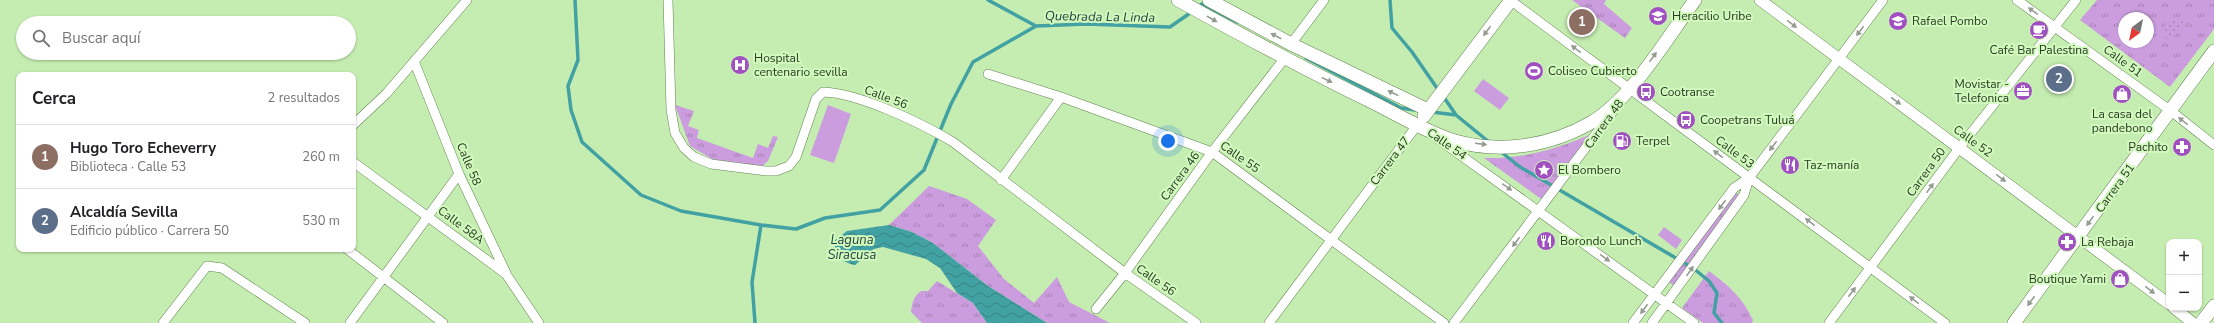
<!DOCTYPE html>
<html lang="es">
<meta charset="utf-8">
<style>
:root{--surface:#fff;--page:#f2f2f2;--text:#202124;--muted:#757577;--line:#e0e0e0;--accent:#1a73e8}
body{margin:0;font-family:"Nunito Sans",sans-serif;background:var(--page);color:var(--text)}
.controls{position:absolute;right:12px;bottom:12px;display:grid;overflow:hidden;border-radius:8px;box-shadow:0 1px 3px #0004}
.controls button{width:36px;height:36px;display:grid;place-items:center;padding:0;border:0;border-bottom:1px solid var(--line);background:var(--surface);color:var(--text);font:20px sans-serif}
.compass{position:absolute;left:2118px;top:12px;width:36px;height:36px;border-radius:50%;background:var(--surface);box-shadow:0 1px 3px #0004;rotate:213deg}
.you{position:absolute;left:1168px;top:141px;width:14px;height:14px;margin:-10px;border:3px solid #fff;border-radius:50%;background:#1a73e8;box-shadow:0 0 0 6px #1a73e833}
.badge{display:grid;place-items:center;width:26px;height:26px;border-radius:50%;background:var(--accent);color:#fff;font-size:13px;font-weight:700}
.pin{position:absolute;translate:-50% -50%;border:2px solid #fff;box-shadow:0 1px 4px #0006}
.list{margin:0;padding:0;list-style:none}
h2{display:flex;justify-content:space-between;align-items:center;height:52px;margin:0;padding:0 16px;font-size:17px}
h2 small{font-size:13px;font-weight:400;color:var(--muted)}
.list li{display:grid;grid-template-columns:26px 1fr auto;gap:12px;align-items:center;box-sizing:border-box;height:64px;padding:0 16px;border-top:1px solid var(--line)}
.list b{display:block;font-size:15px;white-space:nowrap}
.list p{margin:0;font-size:13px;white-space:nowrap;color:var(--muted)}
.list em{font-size:13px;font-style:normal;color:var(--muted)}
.icon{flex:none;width:22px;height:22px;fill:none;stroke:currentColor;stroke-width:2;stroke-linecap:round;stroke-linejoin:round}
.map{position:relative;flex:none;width:2214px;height:323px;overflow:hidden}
.search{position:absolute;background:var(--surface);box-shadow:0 1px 3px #0004;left:16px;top:16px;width:340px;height:44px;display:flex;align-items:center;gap:10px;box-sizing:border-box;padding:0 14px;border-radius:22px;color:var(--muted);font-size:15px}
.panel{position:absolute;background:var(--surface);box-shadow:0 1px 3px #0004;left:16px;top:72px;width:340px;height:180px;border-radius:8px}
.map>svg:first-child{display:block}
.grass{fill:url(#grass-tufts);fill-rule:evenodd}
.garden{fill:url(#garden-dots)}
.pitch{fill:#cb9ddf}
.water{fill:url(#water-waves)}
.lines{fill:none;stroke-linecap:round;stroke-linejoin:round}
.stream{stroke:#42a1a2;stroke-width:3.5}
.minor-casing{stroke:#61854e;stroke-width:10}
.tertiary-casing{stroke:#61854e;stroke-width:12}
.secondary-casing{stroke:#61854e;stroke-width:14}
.minor{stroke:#fff;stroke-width:9}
.tertiary{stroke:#fff;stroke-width:11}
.secondary{stroke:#fff;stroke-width:13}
.oneway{fill:#949c90}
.labels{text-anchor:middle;stroke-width:4;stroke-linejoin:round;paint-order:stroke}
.poi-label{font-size:12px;fill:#283821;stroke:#d2fabe;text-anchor:start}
.street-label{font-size:12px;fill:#283821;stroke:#d2fabe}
.water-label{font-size:13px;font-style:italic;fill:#22403f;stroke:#d2fabe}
</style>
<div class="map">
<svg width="2214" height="323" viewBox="0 0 2214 323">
<defs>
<pattern id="grass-tufts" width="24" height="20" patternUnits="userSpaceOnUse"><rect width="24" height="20" fill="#cb9ddf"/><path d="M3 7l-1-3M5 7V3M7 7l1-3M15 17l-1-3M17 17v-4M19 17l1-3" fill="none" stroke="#a581b4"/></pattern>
<pattern id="garden-dots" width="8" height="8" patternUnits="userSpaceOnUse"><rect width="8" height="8" fill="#cb9ddf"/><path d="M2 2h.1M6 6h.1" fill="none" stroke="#a581b4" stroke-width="1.8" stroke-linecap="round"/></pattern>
<pattern id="water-waves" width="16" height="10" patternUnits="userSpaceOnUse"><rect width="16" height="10" fill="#42a1a2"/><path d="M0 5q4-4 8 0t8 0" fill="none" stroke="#378484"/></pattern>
</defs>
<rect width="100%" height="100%" fill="#c5edb1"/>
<path class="grass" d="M1572,0H1606L1604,4L1632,28L1625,38Z
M2097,0H2214V29L2170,87L2080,20ZM2124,18H2148V42H2124Z
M675,105L694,111L688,126L699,130L697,138L753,158L758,144L768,148L773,136L778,137L768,161L760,168L712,159L690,146Z
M1589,135L1544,201L1484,158C1522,159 1554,150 1589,135Z
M929,186L967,199L996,220L978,246L1004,279L1034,303L1057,277L1069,302L1110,323H1047L988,286L933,243L912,232L889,225Z
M1735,192L1740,196L1674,286L1669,282Z
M1709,271C1728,285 1743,298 1753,320L1752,323H1703L1682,308Z
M937,281L973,303L987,323H922L911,312C912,303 913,297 921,291H928Z"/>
<path class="garden" d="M2185,16C2183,28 2178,36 2166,39L2165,25L2166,23Z"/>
<path class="pitch" d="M1483,79L1509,98L1500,110L1474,91Z
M828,105L851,114L834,163L810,155Z
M1664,227L1682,240L1676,249L1658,235Z"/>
<path class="water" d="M889,225L912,232L933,243L988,286L1047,323H987L973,303L957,293L940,268L926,259L883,247L874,249L855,265C842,263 835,254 834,241L847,231Z"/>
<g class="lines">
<path class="stream" d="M575,0L578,60L568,86L571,110L582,142L641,195L681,211L761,225L796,229L825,218L880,210L924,170L951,104L973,62L1036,26
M988,0L1036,26L1086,24L1170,27L1193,11
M1390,0L1392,28L1412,52L1439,91
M1198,7L1202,4L1237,22
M1306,58L1401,108L1415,110
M1443,96L1456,115L1489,142
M1432,112L1456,115
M1500,151L1520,167L1693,268L1709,281L1717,293L1714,313L1722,323
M755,323L752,282L761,225"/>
<g class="minor-casing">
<path id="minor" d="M668,0L671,110L675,133L684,148L694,157L711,164L766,171H776L789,166L796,157L816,99L823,92C859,93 921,123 953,142L1125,273L1196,323
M1510,0L1945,323
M2017,0L2171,111L2214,145
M1291,44L1324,0
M414,61L459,174L506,273
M988,74L1061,97L1212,152L1444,323
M353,125L386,94L467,0
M1438,139L1694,323
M353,162L506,274L539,323
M1001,180L1061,97
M347,249L443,323
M1096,309L1125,273L1212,152L1284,59
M163,323L207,266L222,268L305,323
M350,323L459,174
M1269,323L1418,124L1421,127
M1454,323L1614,110
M1633,323L1734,188L1749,178L1883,0
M1652,323L1744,195L1749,178
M1829,323L1960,147L2076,0"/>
</g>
<g class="tertiary-casing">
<path id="tertiary" d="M1760,0L2169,304
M2174,308L2193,323"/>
</g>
<g class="secondary-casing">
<path id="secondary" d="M1178,0C1243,36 1308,71 1374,103C1398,115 1430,134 1455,141C1501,154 1551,146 1592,122C1632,98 1667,38 1695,0
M1209,0L1291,44L1428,110
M1424,116L1511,0
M2014,323L2214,51
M2201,323L2214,306"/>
</g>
<use href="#minor" class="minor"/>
<use href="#tertiary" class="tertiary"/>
<use href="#secondary" class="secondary"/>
</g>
<defs><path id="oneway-solid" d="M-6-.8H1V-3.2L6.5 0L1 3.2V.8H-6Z"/></defs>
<g class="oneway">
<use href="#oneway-solid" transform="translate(2033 11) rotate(-145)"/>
<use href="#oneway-solid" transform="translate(1212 19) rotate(29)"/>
<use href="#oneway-solid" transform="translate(1792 24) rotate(37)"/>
<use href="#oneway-solid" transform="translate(1487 31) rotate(127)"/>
<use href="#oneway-solid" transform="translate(1860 31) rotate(127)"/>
<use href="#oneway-solid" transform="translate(1276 36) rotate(-152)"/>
<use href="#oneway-solid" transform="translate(1576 49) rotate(-143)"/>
<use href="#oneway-solid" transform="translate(1653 57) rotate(-54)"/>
<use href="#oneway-solid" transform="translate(1327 80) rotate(26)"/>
<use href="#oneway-solid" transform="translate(1393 93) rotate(-154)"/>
<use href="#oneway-solid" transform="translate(1896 101) rotate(36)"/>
<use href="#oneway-solid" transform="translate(2183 121) rotate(-142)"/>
<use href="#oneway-solid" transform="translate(1481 144) rotate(7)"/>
<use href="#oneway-solid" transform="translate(1773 146) rotate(127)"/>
<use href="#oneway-solid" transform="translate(1718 154) rotate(-143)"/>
<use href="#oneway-solid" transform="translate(2001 178) rotate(37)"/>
<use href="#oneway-solid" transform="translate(1507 187) rotate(35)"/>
<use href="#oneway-solid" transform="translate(1930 188) rotate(-54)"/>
<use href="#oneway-solid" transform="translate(1722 205) rotate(127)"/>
<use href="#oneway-solid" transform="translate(2090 221) rotate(126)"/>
<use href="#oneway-solid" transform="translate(1810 222) rotate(-143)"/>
<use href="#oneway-solid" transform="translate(1516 242) rotate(127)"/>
<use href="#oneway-solid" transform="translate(1605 258) rotate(36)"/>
<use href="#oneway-solid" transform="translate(1690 271) rotate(-55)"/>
<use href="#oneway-solid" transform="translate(2150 290) rotate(37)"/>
<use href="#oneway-solid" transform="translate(1852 292) rotate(-53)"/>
<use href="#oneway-solid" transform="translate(1914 300) rotate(-143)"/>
<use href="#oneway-solid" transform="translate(2031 301) rotate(127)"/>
<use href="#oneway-solid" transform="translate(1644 309) rotate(127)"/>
</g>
<defs>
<g id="school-disc" transform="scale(1)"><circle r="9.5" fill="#a050c0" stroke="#d2fabe"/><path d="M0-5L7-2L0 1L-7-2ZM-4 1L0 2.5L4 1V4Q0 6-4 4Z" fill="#fff"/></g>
<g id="cafe-disc" transform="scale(1)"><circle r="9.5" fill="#a050c0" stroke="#d2fabe"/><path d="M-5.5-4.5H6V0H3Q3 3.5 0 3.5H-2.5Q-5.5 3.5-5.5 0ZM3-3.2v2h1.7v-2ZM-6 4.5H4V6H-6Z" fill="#fff"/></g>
<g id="hospital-disc" transform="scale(1)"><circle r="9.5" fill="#a050c0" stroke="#d2fabe"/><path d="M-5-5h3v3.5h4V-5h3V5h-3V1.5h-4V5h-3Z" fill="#fff"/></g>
<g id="stadium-disc" transform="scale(1)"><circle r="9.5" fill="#a050c0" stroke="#d2fabe"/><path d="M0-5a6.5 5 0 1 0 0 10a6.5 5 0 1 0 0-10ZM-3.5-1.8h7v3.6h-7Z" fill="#fff"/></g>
<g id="office-disc" transform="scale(1)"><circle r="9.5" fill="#a050c0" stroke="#d2fabe"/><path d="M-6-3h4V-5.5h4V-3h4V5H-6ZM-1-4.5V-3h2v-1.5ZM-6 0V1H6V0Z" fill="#fff"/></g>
<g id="bus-disc" transform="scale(1)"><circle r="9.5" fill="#a050c0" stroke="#d2fabe"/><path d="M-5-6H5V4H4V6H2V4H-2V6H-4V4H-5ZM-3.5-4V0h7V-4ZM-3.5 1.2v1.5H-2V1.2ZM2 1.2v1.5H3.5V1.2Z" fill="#fff"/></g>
<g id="shop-disc" transform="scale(1)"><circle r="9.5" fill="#a050c0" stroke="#d2fabe"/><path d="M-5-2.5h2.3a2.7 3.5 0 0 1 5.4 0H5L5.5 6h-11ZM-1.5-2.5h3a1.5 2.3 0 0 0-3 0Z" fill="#fff"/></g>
<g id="fuel-disc" transform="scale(1)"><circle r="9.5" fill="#a050c0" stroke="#d2fabe"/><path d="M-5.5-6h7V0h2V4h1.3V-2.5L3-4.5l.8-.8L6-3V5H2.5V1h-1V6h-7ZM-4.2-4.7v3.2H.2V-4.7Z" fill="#fff"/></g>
<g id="pharmacy-disc" transform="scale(1)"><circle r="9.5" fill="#a050c0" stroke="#d2fabe"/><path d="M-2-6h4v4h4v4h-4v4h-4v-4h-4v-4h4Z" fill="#fff"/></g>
<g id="restaurant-disc" transform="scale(1)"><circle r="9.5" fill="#a050c0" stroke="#d2fabe"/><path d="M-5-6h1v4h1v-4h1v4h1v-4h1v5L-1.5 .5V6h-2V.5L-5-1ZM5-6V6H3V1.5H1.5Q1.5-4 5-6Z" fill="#fff"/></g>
<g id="sight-disc" transform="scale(1)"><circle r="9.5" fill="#a050c0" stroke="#d2fabe"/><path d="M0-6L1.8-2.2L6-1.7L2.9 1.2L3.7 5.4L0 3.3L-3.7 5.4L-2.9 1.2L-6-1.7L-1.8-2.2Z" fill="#fff"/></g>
</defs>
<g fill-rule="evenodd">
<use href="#school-disc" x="1658" y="16"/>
<use href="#school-disc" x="1898" y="21"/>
<use href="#cafe-disc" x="2039" y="30"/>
<use href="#hospital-disc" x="740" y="65"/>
<use href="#stadium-disc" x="1534" y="71"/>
<use href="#office-disc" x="2023" y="91"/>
<use href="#bus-disc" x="1646" y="92"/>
<use href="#shop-disc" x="2122" y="94"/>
<use href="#bus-disc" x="1686" y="120"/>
<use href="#fuel-disc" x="1622" y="141"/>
<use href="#pharmacy-disc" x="2182" y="147"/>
<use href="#restaurant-disc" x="1790" y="165"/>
<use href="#sight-disc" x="1544" y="170"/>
<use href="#restaurant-disc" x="1546" y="241"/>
<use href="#pharmacy-disc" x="2067" y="242"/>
<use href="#shop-disc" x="2120" y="279"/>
</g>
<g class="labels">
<g class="poi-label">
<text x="1672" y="20">Heracilio Uribe</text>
<text x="1912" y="25">Rafael Pombo</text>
<text x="2039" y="54" text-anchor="middle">Café Bar Palestina</text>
<text x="754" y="62">Hospital<tspan x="754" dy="14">centenario sevilla</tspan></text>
<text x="1548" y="75">Coliseo Cubierto</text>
<text x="2009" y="88" text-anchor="end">Movistar -<tspan x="2009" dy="14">Telefonica</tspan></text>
<text x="1660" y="96">Cootranse</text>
<text x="2122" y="118" text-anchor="middle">La casa del<tspan x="2122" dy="14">pandebono</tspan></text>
<text x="1700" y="124">Coopetrans Tuluá</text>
<text x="1636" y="145">Terpel</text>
<text x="2168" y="151" text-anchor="end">Pachito</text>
<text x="1804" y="169">Taz-manía</text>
<text x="1558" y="174">El Bombero</text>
<text x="1560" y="245">Borondo Lunch</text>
<text x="2081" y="246">La Rebaja</text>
<text x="2106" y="283" text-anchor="end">Boutique Yami</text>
</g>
<g class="street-label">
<text transform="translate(2123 61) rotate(36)" y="4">Calle 51</text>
<text transform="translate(886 97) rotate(21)" y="4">Calle 56</text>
<text transform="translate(1604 124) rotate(-54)" y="4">Carrera 48</text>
<text transform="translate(1973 141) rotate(36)" y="4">Calle 52</text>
<text transform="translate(1447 144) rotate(35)" y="4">Calle 54</text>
<text transform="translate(1735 152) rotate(37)" y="4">Calle 53</text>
<text transform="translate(1240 157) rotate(35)" y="4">Calle 55</text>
<text transform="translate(1390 161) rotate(-53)" y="4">Carrera 47</text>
<text transform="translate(469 164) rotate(67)" y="4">Calle 58</text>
<text transform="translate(1926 172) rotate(-54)" y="4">Carrera 50</text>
<text transform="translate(1180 176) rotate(-54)" y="4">Carrera 46</text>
<text transform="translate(2115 188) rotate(-54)" y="4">Carrera 51</text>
<text transform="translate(461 225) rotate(37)" y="4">Calle 58A</text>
<text transform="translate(1156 280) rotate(35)" y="4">Calle 56</text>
</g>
<g class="water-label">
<text transform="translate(1100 16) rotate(1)" y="5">Quebrada La Linda</text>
<text x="852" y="244">Laguna<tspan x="852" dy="15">Siracusa</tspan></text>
</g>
</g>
</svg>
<div class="controls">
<button>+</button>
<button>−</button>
</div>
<svg class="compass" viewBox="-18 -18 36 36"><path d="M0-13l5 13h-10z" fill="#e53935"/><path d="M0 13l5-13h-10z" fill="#757577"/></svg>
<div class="you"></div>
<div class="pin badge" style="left:1582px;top:22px;background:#8d6e63">1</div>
<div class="pin badge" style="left:2059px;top:79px;background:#5c6f8a">2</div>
<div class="search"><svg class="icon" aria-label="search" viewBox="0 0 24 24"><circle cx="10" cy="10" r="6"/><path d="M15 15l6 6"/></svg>Buscar aquí</div>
<section class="panel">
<h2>Cerca<small>2 resultados</small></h2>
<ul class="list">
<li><span class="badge" style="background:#8d6e63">1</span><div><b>Hugo Toro Echeverry</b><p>Biblioteca · Calle 53</p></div><em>260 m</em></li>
<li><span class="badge" style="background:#5c6f8a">2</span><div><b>Alcaldía Sevilla</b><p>Edificio público · Carrera 50</p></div><em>530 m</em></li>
</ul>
</section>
</div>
